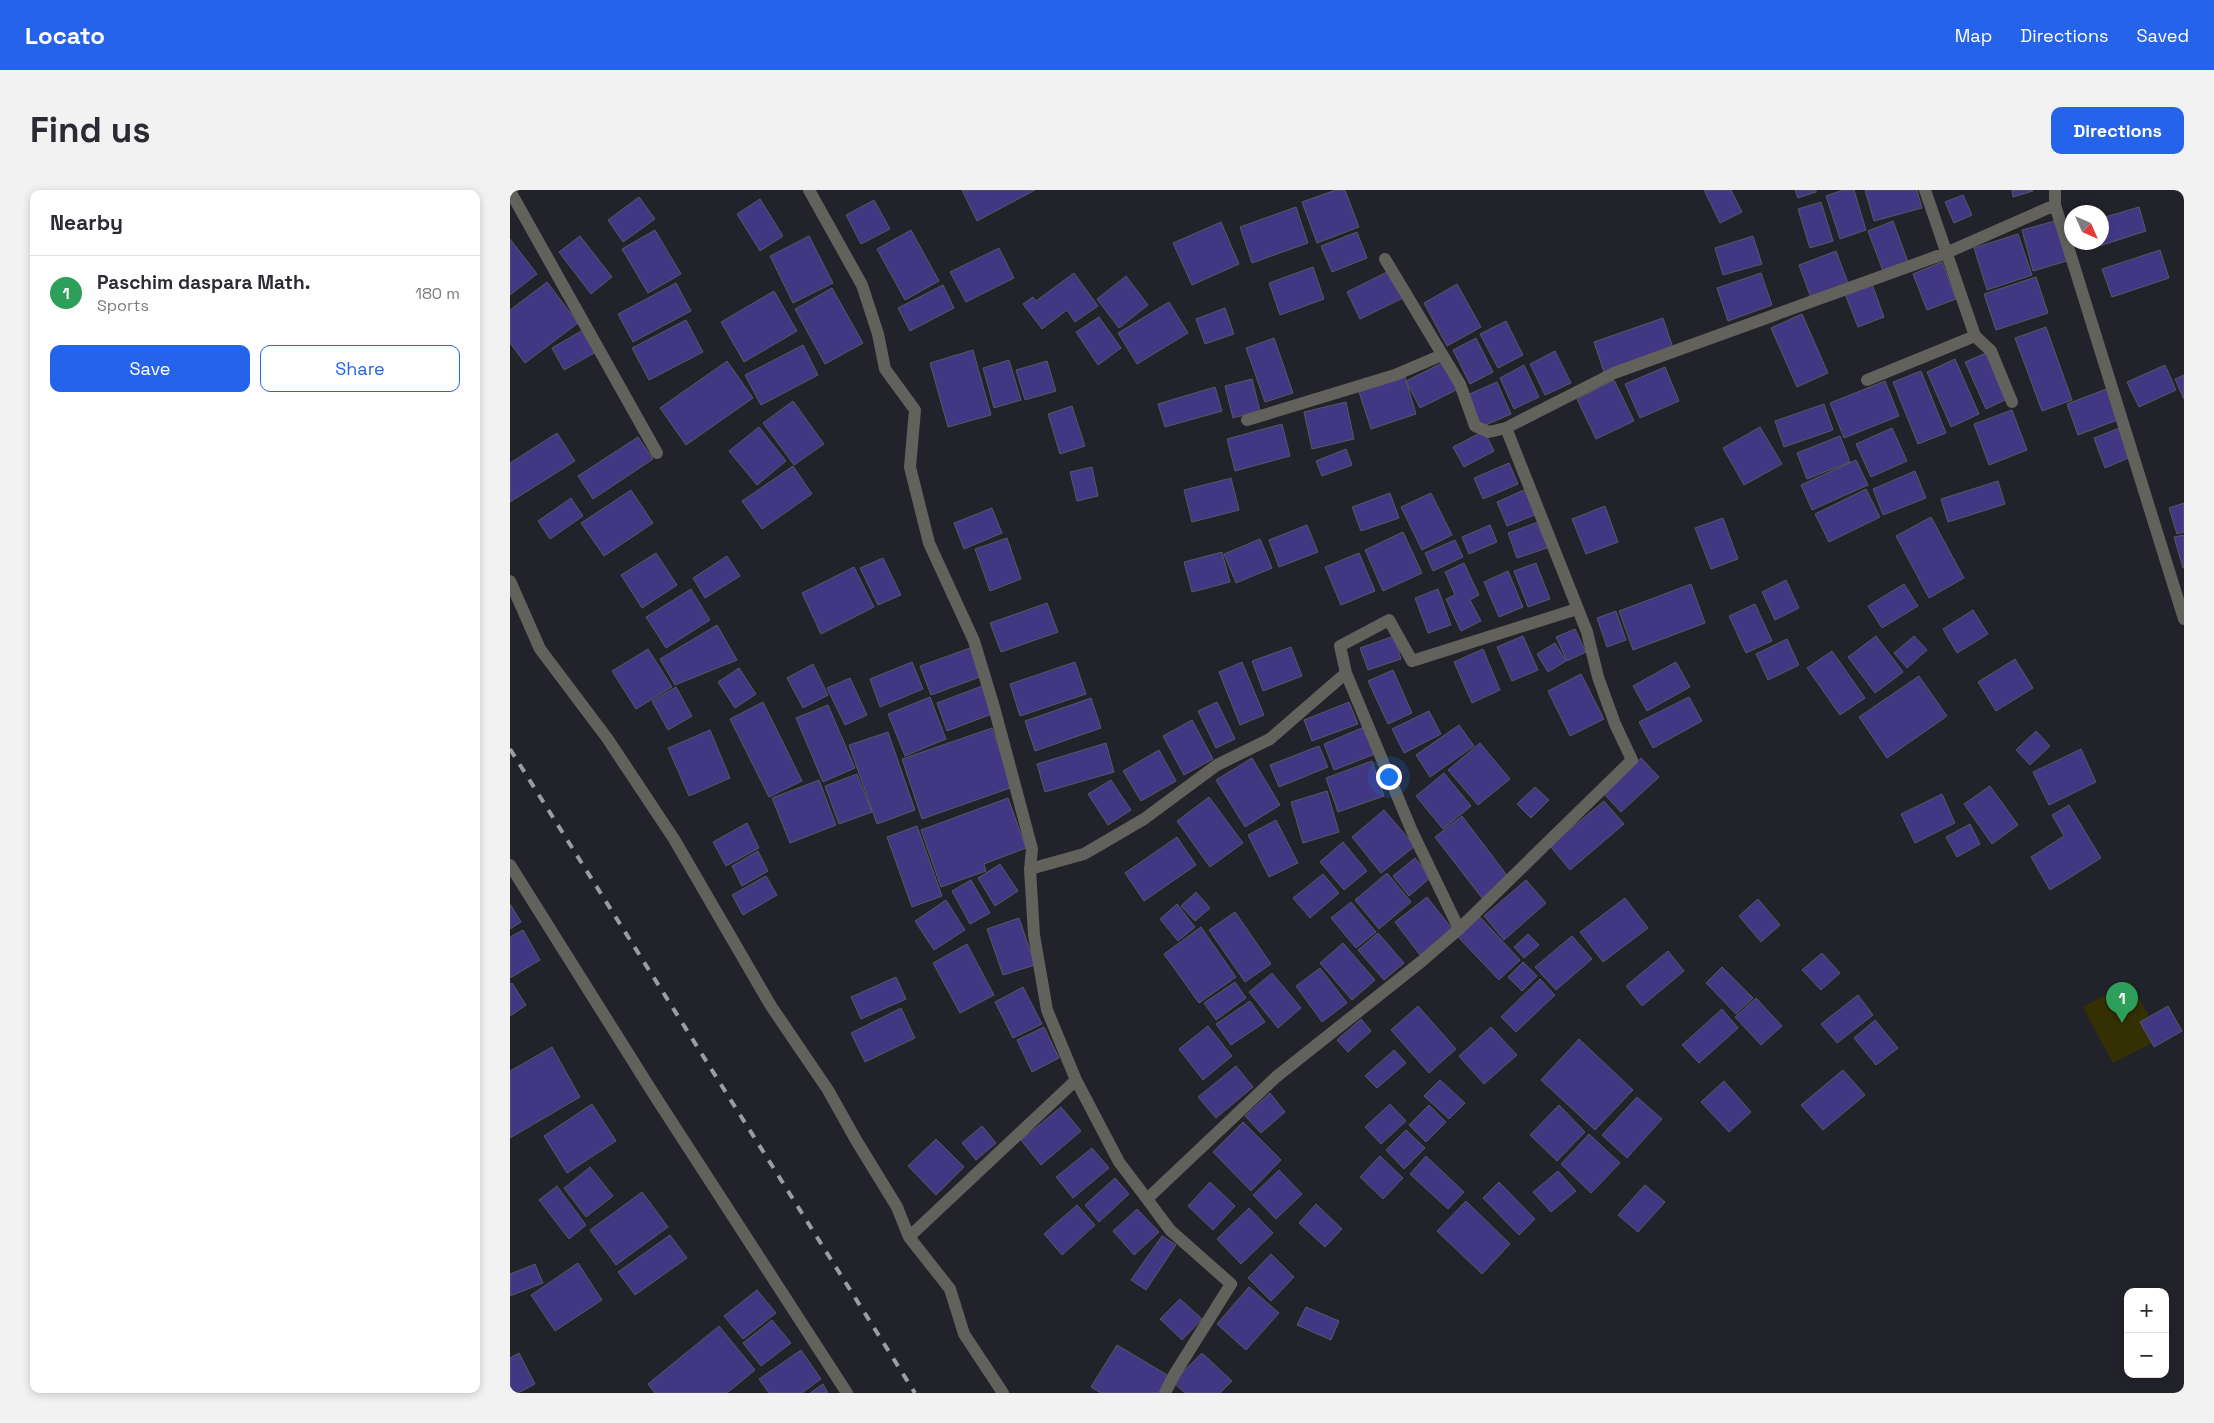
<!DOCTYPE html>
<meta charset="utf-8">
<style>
:root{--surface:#fff;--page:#f2f2f3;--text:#2b2b33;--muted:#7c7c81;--line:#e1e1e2;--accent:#2563eb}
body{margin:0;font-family:"Space Grotesk",sans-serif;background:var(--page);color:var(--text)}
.controls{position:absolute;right:15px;bottom:15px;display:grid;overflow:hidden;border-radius:10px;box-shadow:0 2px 8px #0003}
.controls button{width:45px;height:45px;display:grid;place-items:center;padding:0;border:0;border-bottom:1px solid var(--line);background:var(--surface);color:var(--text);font:25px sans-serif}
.compass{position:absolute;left:1554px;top:15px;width:45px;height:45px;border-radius:50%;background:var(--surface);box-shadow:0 2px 8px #0003;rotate:135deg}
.you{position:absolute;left:878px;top:586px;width:18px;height:18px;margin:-12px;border:4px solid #fff;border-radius:50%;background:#1a73e8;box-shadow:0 0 0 8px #1a73e833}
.badge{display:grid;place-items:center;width:32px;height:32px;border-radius:50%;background:var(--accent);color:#fff;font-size:16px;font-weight:700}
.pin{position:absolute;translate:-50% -41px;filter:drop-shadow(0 1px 2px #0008)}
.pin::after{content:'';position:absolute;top:26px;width:18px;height:15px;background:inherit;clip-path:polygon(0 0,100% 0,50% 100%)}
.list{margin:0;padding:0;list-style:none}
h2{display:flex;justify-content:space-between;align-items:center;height:65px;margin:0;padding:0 20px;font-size:21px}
h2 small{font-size:16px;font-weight:400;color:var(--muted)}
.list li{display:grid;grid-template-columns:32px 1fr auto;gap:15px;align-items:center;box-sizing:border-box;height:75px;padding:0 20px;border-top:1px solid var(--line)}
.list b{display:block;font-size:19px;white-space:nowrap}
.list p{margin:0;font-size:16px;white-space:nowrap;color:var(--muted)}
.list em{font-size:16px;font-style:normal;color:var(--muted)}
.actions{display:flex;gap:10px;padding:15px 20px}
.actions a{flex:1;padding:11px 0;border:1px solid var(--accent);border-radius:10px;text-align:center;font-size:18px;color:var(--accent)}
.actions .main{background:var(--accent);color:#fff}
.map{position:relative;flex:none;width:1674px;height:1203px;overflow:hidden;border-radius:10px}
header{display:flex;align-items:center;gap:30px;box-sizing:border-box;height:70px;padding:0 25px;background:var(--accent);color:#fff}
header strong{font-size:24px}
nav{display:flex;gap:28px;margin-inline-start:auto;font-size:18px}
.intro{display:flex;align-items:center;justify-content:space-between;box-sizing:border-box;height:120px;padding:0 30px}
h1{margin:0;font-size:35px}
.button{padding:12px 22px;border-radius:10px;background:var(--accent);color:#fff;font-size:18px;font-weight:700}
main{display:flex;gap:30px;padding:0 30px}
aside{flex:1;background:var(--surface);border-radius:10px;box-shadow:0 2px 8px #0003}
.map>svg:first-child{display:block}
.green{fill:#353004}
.building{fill:#423783;stroke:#585863}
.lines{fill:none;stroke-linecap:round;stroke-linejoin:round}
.minor{stroke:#62615c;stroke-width:12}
.rail{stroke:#9c9ca3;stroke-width:4;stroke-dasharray:9 9;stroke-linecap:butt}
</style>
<header>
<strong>Locato</strong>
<nav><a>Map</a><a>Directions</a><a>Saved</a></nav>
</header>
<div class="intro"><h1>Find us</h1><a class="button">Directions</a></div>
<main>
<aside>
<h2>Nearby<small></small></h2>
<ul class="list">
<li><span class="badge" style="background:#2e9e5b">1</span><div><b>Paschim daspara Math.</b><p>Sports</p></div><em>180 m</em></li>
</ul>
<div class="actions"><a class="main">Save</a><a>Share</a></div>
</aside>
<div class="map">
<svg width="1674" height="1203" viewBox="0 0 1674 1203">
<rect width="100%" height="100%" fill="#22222b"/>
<path class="green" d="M1620,792L1651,848L1603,873L1573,817Z"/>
<path class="building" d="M452,0H525L467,31Z
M826,0H835L849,37L807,53L792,12Z
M1194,0H1221L1232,22L1210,33Z
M1285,0H1306V2L1288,8Z
M1333,0H1344L1356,40L1330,49L1316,6Z
M1355,0H1407L1412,18L1364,31Z
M1502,0H1523V1L1503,7Z
M1453,5L1462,25L1444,33L1435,12Z
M129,7L145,29L113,52L98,30Z
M250,9L273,46L250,61L227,24Z
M364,10L380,39L351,54L336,25Z
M1311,12L1323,51L1300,58L1288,19Z
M786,17L798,53L742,73L730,37Z
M1629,17L1636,41L1580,59L1578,52H1592V28Z
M1383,31L1398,72L1373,81L1358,41Z
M1545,31L1557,71L1523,81L1512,40Z
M711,32L729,74L682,95L663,53Z
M145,40L171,84L138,103L112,59Z
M401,40L429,91L395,110L367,59Z
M847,42L857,68L822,82L811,56Z
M1508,44L1522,85L1477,100L1464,58Z
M70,46L102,87L81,104L49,62Z
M299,46L323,93L283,113L260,66Z
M1243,46L1252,74L1213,85L1205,58Z
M0,49L27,84L0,105Z
M489,58L504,88L456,112L440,82Z
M1650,60L1659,88L1602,107L1592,79Z
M1326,61L1338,93L1301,108L1289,75Z
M1432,72L1446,109L1417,120L1403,84Z
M803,77L814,109L770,125L759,93Z
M879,81L893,108L850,129L837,102Z
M564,83L588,116L565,132L557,120L532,139L513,114L523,107L526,111Z
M1251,83L1262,115L1218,131L1207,98Z
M616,86L638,115L609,138L587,109Z
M1526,87L1538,123L1486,140L1474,104Z
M37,92L68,133L15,173L0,153V120Z
M166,93L181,121L123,152L108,124Z
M947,94L971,137L937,156L914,113Z
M1362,94L1374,127L1348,137L1335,104Z
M433,95L444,118L400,141L388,118Z
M322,98L353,153L315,174L285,119Z
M264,101L287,141L234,172L211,132Z
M659,112L678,143L627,174L608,143Z
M715,118L724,144L695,154L686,129Z
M1292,124L1318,183L1287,197L1261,138Z
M589,127L611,158L588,175L566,142Z
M1153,128L1163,158L1094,182L1084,152Z
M176,130L193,162L139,190L122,158Z
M996,131L1013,165L988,178L970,144Z
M1536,137L1562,210L1532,221L1505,148Z
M73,140L86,162L54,180L42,158Z
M764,148L783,203L755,212L736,158Z
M966,148L983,182L960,194L943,160Z
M293,155L308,185L251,215L235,185Z
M463,160L481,225L438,237L420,173Z
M1045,161L1061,193L1035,205L1020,174Z
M1476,163L1497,209L1476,219L1455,172Z
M1445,169L1469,224L1441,237L1417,182Z
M499,170L511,210L484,218L473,178Z
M217,171L243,208L176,255L150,218Z
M537,171L546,201L515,210L506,180Z
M934,172L948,199L910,218L896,191Z
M1014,175L1029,207L1004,219L990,188Z
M1655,175L1666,200L1629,217L1617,192Z
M1155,177L1169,211L1130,228L1115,194Z
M1411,181L1436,243L1408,254L1383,192Z
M1674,185V209L1665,189Z
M895,187L906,224L861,239L849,202Z
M742,189L750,221L723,228L715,196Z
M1104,190L1124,231L1086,249L1067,209Z
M1375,191L1389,226L1334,248L1320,213Z
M987,192L1001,224L971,237L957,205Z
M705,197L712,221L655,237L648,214Z
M1599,198L1610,229L1568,245L1557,214Z
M283,211L314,254L284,275L253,233Z
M836,212L844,249L802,259L794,222Z
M1314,214L1323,240L1274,257L1265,231Z
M562,216L575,256L550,264L538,224Z
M1502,220L1517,260L1479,275L1464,234Z
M772,234L780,266L725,281L717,249Z
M249,237L276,271L247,295L219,261Z
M1250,237L1272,274L1234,295L1213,258Z
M1612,237L1623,266L1595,278L1584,248Z
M1382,238L1397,271L1361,287L1346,254Z
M974,241L984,261L954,277L943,257Z
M47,243L65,271L0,312V273Z
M1330,246L1340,272L1297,289L1287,263Z
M128,247L143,269L83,309L68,286Z
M836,259L842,275L812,286L806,271Z
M1346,270L1358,295L1302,320L1291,295Z
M999,273L1008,294L973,309L964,288Z
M283,276L302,304L252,339L232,311Z
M582,277L588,306L567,311L560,282Z
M1405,281L1416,308L1373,325L1363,299Z
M721,288L729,320L682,332L674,300Z
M1488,291L1495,314L1438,332L1431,309Z
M1016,299L1027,324L997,336L987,312Z
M1356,299L1370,327L1319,352L1305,324Z
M121,300L143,333L94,366L71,333Z
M880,303L889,328L851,341L842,317Z
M921,303L942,345L912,360L891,317Z
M61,308L73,326L40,349L28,331Z
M1674,313V342L1667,344L1659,318Z
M1095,316L1108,352L1076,364L1062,329Z
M482,318L492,343L454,359L444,333Z
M1421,327L1454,388L1419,408L1386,346Z
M1213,328L1228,369L1201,379L1185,338Z
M1031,331L1040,357L1007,368L998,343Z
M797,335L808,362L769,377L759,350Z
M980,335L987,352L959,364L952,347Z
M893,342L912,383L873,401L855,360Z
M1674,345V378H1673L1664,347Z
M497,348L511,389L480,401L465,359Z
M750,349L762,378L726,393L714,364Z
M945,350L953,367L923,381L915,363Z
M712,362L720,392L682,402L674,372Z
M146,363L167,395L132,418L111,385Z
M849,363L865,401L831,415L815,377Z
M217,366L230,386L195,408L183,388Z
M373,368L391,405L368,415L350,378Z
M954,373L969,405L960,410L971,431L951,441L936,409L945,405L935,382Z
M1026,373L1040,409L1018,417L1004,381Z
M344,377L364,417L311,444L292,403Z
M998,381L1013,417L989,427L974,392Z
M1276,390L1289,418L1265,430L1252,402Z
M1181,394L1195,433L1123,460L1109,421Z
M1394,394L1408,416L1372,438L1358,416Z
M181,399L200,430L156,458L136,427Z
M928,399L941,435L918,443L905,408Z
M537,413L548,442L491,462L480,433Z
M1245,414L1262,451L1236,463L1219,426Z
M1463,420L1478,444L1447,463L1433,439Z
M1106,421L1116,450L1097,457L1087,428Z
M207,435L227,470L165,495L150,469Z
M1065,439L1076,462L1057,471L1046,447Z
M884,446L891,469L858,480L850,458Z
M1013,446L1028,480L1002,491L987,457Z
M1366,446L1393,482L1365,503L1338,467Z
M1404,446L1417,460L1397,478L1384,463Z
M1277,449L1289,475L1258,490L1246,464Z
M1045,453L1056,471L1038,482L1027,464Z
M781,457L792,486L753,501L742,471Z
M460,458L470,487L421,505L410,476Z
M138,459L162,497L126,519L102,481Z
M973,459L990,500L962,513L944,472Z
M1322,461L1355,508L1330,525L1297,478Z
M1505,469L1523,498L1486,521L1468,492Z
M402,472L413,499L370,517L360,489Z
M565,472L576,504L510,526L500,494Z
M732,472L754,525L730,535L709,482Z
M1166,472L1180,497L1137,521L1123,496Z
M303,474L318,505L293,518L277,488Z
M229,478L246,504L225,518L208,492Z
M883,480L902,523L878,534L858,491Z
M1071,484L1094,529L1060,546L1038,501Z
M1409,486L1437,526L1377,568L1349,527Z
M340,488L357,525L335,535L317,498Z
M472,496L482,524L437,541L427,513Z
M166,497L182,526L158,540L142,511Z
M420,507L436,549L395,566L378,524Z
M1179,507L1192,531L1143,558L1129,532Z
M581,508L591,538L525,561L515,531Z
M253,512L292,591L259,607L220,529Z
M707,512L725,549L706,558L688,521Z
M839,512L848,534L802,551L794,530Z
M318,515L345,578L313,592L286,528Z
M919,521L931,544L894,563L882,539Z
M682,530L703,569L674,585L653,546Z
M949,535L964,556L920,587L906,565Z
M854,537L865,564L824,580L814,554Z
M482,538L503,597L412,629L392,569Z
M200,540L220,588L179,606L158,558Z
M1526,541L1540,556L1520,575L1506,560Z
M378,542L405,620L367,634L339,555Z
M596,553L604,582L535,602L527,574Z
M970,553L1000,589L968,615L938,580Z
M809,556L818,577L769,597L760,575Z
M1571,559L1586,592L1539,615L1523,582Z
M649,560L666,591L631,611L613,581Z
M742,568L770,615L735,637L706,590Z
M1131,568L1149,587L1111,622L1093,603Z
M862,571L874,606L828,622L816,588Z
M934,583L961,616L933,639L906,606Z
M347,584L362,622L329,634L315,596Z
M309,590L326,635L280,653L262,608Z
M601,590L621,620L598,635L578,604Z
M1480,596L1508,635L1482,654L1454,614Z
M1025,597L1039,610L1021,628L1007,614Z
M817,601L829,642L793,653L781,612Z
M1432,604L1445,633L1405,653L1391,624Z
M699,607L733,653L700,677L667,631Z
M498,608L516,658L474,674L476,681L431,697L411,640Z
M1094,611L1114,634L1060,680L1040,656Z
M1559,615L1591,668L1540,700L1521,667L1554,646L1542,625Z
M874,620L905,656L871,683L842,647Z
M952,626L999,688L972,708L925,647Z
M766,630L788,673L759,687L738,645Z
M237,633L249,658L216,676L203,652Z
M1460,634L1470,654L1447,667L1436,647Z
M407,636L432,706L402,717L377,647Z
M667,647L686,675L634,711L615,683Z
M833,652L857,681L834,700L810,672Z
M248,661L258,681L232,696L222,676Z
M905,668L921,687L899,706L883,686Z
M490,674L508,701L485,716L468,688Z
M877,683L901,712L869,739L845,710Z
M813,684L829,703L800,728L783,708Z
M256,686L267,705L233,725L222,705Z
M461,690L480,723L460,734L442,701Z
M1016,690L1036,713L994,750L974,726Z
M686,702L700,718L685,731L671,716Z
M917,707L943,740L910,765L885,732Z
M1115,708L1138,738L1093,772L1070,742Z
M1248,709L1270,735L1251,752L1229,726Z
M436,710L455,740L424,760L405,731Z
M841,712L866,742L846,758L821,728Z
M0,714L11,732L0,739Z
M667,714L685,737L668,751L650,729Z
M725,722L761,774L735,792L699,740Z
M970,727L1010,770L989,790L948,747Z
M509,728L525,775L493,785L477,739Z
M691,737L726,787L689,813L654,764Z
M13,740L30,770L0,788V747Z
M868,743L894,773L874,790L848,760Z
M1018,744L1029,755L1014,768L1004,757Z
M1062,746L1082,769L1046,800L1025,777Z
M833,753L865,790L842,810L810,773Z
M457,754L484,805L450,823L423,773Z
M1158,761L1174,781L1132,816L1116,796Z
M1312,763L1330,783L1311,800L1292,780Z
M1013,772L1027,786L1012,801L998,787Z
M1212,777L1243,808L1226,824L1196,793Z
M810,778L837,813L812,832L786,796Z
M762,783L791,818L768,838L739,802Z
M386,787L396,809L351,829L341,807Z
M1030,789L1045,805L1006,842L991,827Z
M725,792L736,808L706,830L694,813Z
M2,793L16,815L0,826V794Z
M513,797L532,834L503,848L485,812Z
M1348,805L1363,825L1327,853L1311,834Z
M1246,808L1272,836L1251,855L1225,827Z
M740,811L755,832L721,855L706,834Z
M908,816L946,859L919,883L881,840Z
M1658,816L1672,841L1644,857L1630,832Z
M391,818L405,848L355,872L341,843Z
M1212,819L1228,838L1189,873L1172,855Z
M851,829L861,841L838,862L827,850Z
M1365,830L1388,858L1366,875L1344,848Z
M698,836L722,866L693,890L669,859Z
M534,837L549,868L522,882L507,850Z
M981,837L1007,865L974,894L949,866Z
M1069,849L1123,900L1085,940L1031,890Z
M42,857L70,907L0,948V881Z
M884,860L896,873L867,898L855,886Z
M726,876L743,897L706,928L688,907Z
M1333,880L1355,905L1313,940L1291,915Z
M930,890L955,913L939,929L914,906Z
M1214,891L1241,922L1219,942L1191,912Z
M760,903L775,922L751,943L735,926Z
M1127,907L1152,929L1117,968L1092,945Z
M82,914L106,951L57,983L34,946Z
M880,914L896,931L871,954L855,937Z
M919,915L936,932L916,952L899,935Z
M1049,915L1075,942L1047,971L1020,945Z
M551,917L571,941L531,975L511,950Z
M733,932L771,970L741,1001L703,962Z
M472,936L486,953L466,970L452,953Z
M896,940L915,958L894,979L876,960Z
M1079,944L1110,973L1081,1003L1051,974Z
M426,949L454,977L426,1005L398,976Z
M582,958L599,978L563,1008L546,987Z
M870,966L893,988L873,1009L850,987Z
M916,966L954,1002L938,1019L900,984Z
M80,977L103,1006L76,1027L54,998Z
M769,980L792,1004L766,1029L743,1005Z
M1048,981L1066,1001L1041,1022L1023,1002Z
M605,988L619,1004L589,1032L575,1015Z
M700,992L725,1016L703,1040L678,1016Z
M989,992L1025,1029L1009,1045L973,1008Z
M1135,995L1155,1012L1128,1042L1108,1025Z
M47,996L76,1035L59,1049L29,1010Z
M132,1002L158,1037L106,1075L80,1040Z
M956,1011L1000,1054L972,1084L927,1041Z
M806,1014L832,1039L815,1057L789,1033Z
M567,1015L585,1035L552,1065L534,1044Z
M739,1018L763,1043L731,1074L707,1049Z
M627,1019L649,1042L624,1065L603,1041Z
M160,1045L177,1068L125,1105L108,1082Z
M652,1046L666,1055L636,1100L621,1090Z
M761,1064L784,1087L761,1111L738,1088Z
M68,1073L92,1110L45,1141L21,1105Z
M25,1074L33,1093L0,1106V1084Z
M739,1097L769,1123L736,1160L707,1134Z
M247,1100L266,1123L233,1149L214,1126Z
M670,1109L692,1129L672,1150L650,1129Z
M796,1117L829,1131L821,1150L787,1135Z
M262,1130L281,1153L251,1176L233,1153Z
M209,1136L245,1180L217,1203H145L138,1194Z
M607,1155L659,1186L649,1203H591L581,1197Z
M291,1160L311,1189L292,1203H259L249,1189Z
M9,1163L25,1194L8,1203H0V1168Z
M692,1163L722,1191L710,1203H675L663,1192Z
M313,1194L318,1203H300Z"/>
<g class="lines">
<path class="minor" d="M299,0L352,95L368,144L375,179L405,220L400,277L419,353L464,451L484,517L522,659L520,679L524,745L537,820L566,890L609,972L637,1009L660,1040L721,1094L664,1185L655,1203
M1415,0L1465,146L1481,161L1502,212
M1545,0V15L1674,429
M0,1L147,263
M875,69L950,194L965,236L979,242L996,238L1104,183L1436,63L1545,15
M1357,190L1465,146
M737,230L885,185L932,165
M0,391L30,459L97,548L164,649L261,816L318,900L346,950L387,1017L399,1047L440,1099L454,1144L493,1203
M836,483L901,639L949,739
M0,675L143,903L337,1203
M520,679L574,664L634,629L707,575L760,549L836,483L830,456L879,430L902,471L1067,419
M637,1009L766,887L912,771L949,739L1122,570L1105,534L1088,487L1077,442L996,238
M399,1047L566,890"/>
<path class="rail" d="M0,559L405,1203"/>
</g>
</svg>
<div class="controls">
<button>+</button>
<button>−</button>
</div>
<svg class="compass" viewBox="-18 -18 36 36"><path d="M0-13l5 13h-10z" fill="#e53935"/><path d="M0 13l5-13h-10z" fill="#7c7c81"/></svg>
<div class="you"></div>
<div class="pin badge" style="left:1612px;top:833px;background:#2e9e5b">1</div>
</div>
</main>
